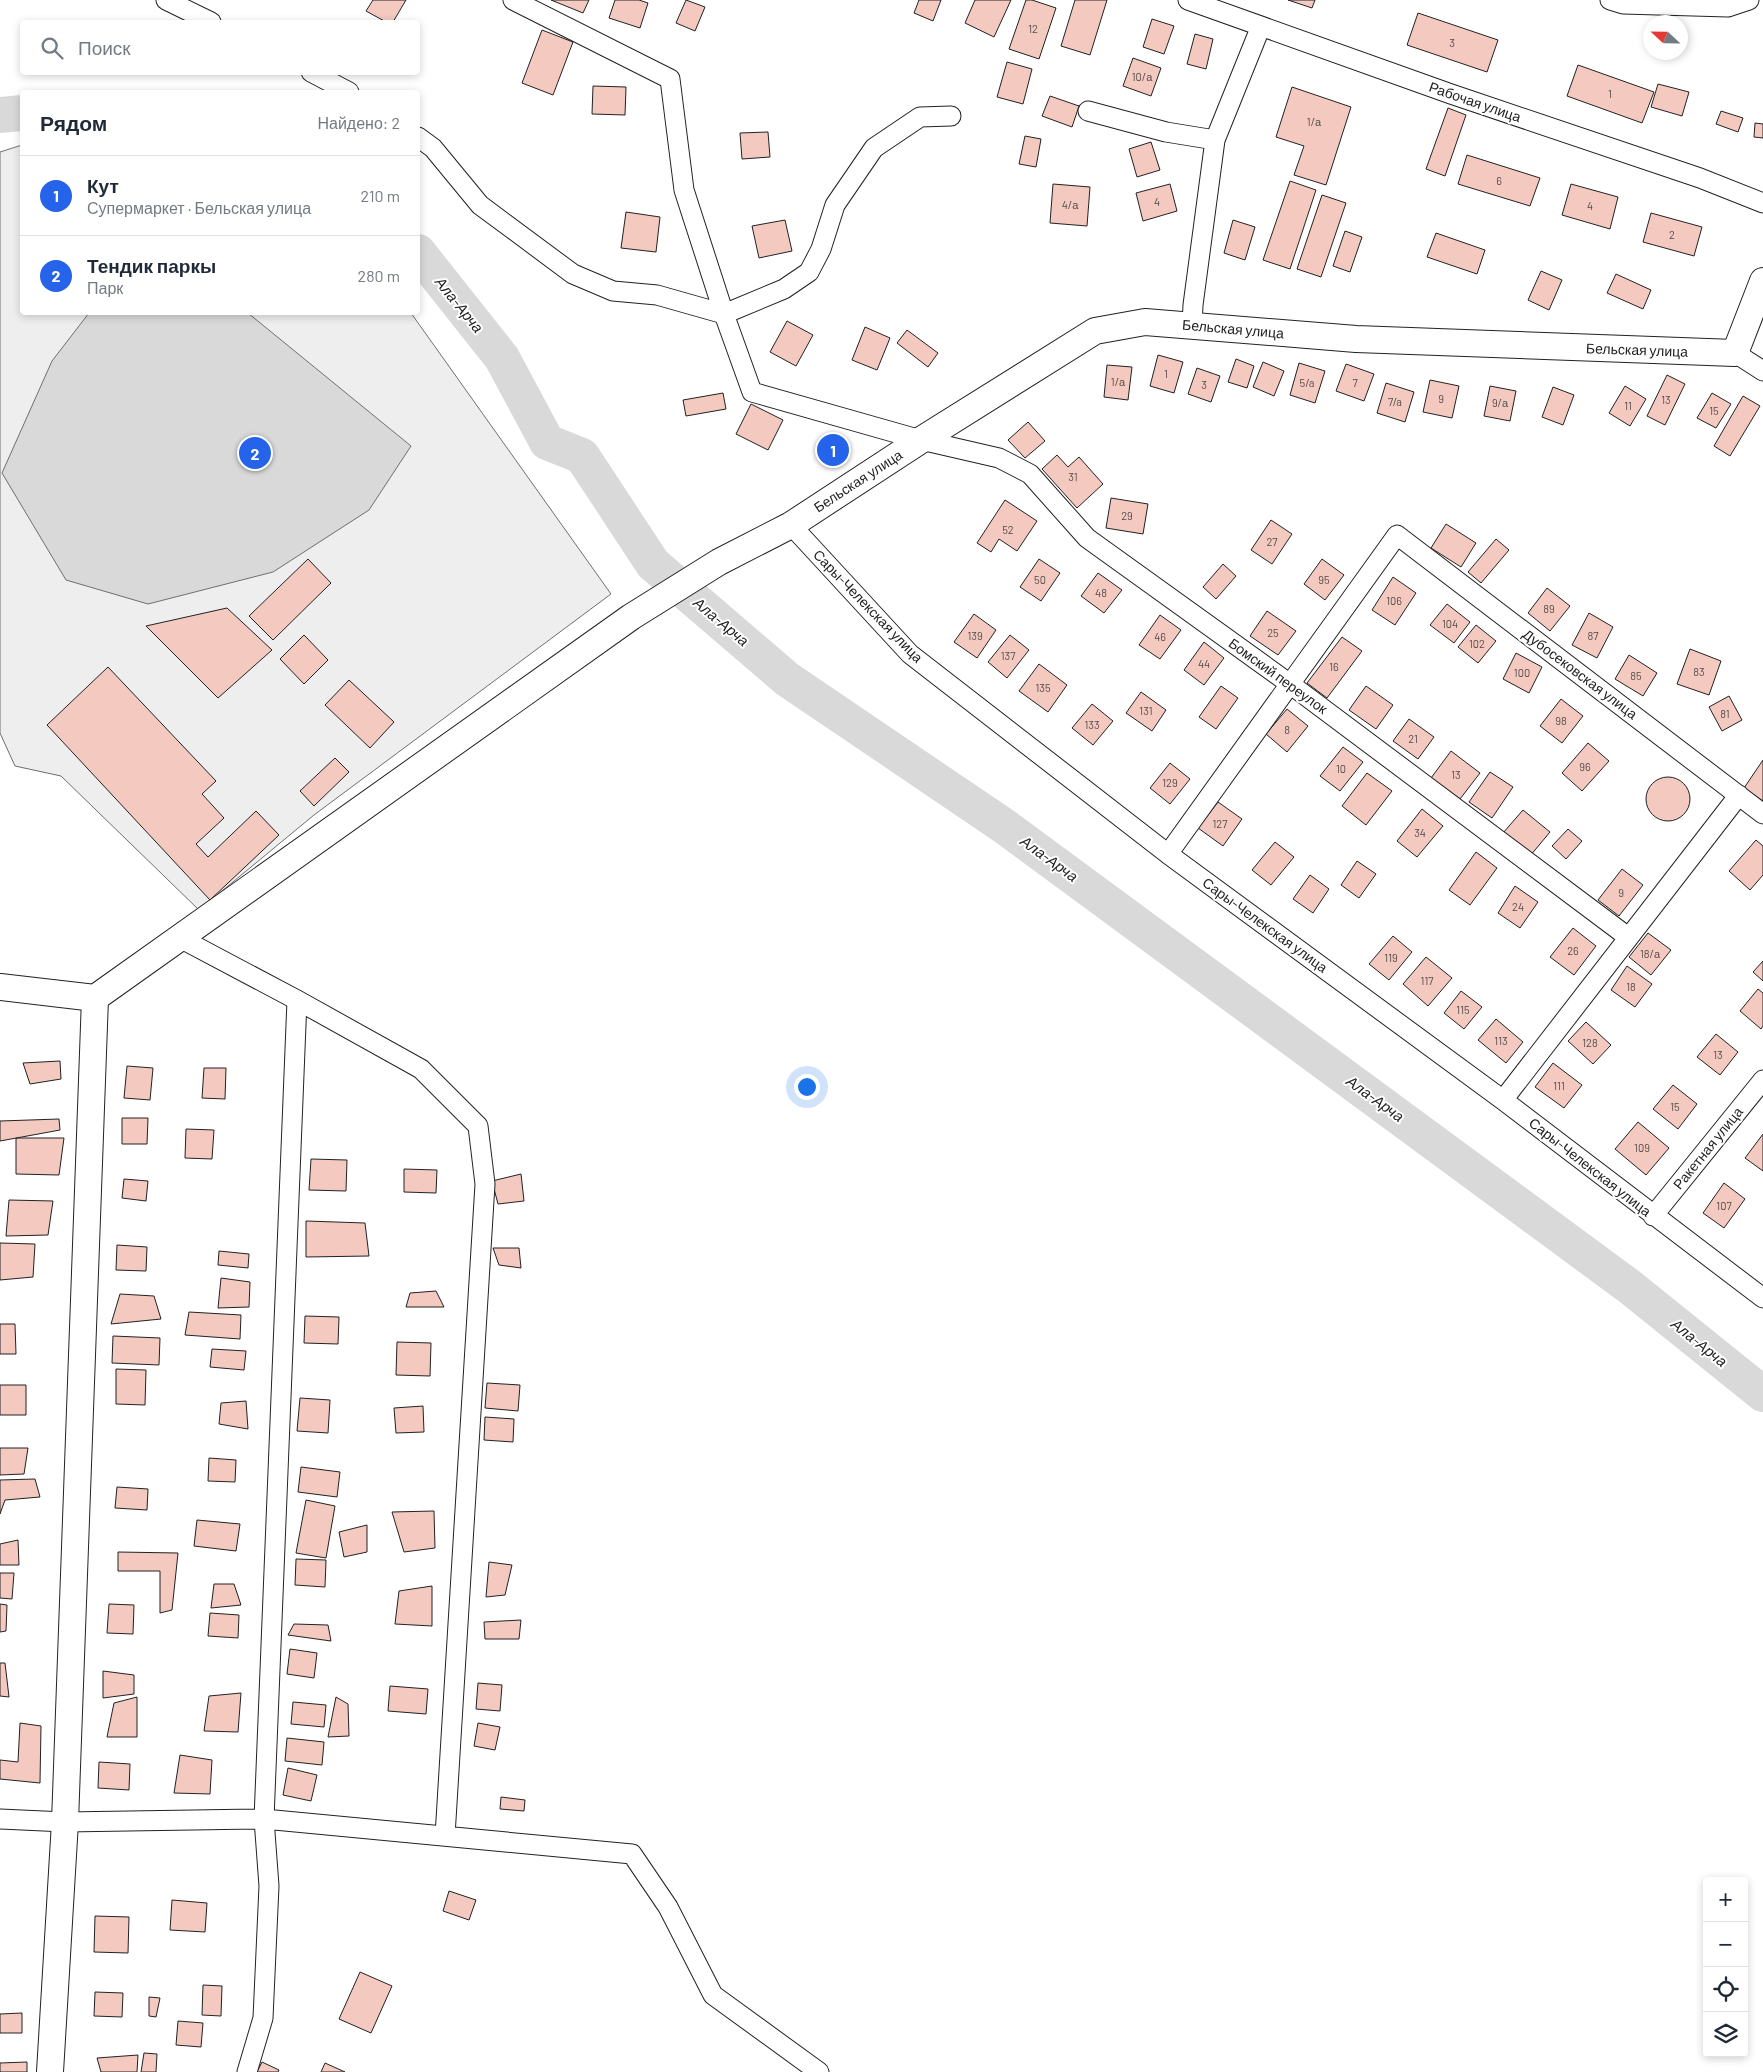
<!DOCTYPE html>
<html lang="ru">
<meta charset="utf-8">
<style>
:root{--surface:#fff;--page:#f6f6f7;--text:#1f2937;--muted:#747a83;--line:#e0e1e3;--accent:#2563eb}
body{margin:0;font-family:Barlow,sans-serif;background:var(--page);color:var(--text)}
.controls{position:absolute;right:15px;bottom:15px;display:grid;overflow:hidden;border-radius:5px;box-shadow:0 2px 8px #0003}
.controls button{width:45px;height:45px;display:grid;place-items:center;padding:0;border:0;border-bottom:1px solid var(--line);background:var(--surface);color:var(--text);font:25px sans-serif}
.compass{position:absolute;left:1643px;top:15px;width:45px;height:45px;border-radius:50%;background:var(--surface);box-shadow:0 2px 8px #0003;rotate:292deg}
.you{position:absolute;left:806px;top:1086px;width:18px;height:18px;margin:-12px;border:4px solid #fff;border-radius:50%;background:#1a73e8;box-shadow:0 0 0 8px #1a73e833}
.badge{display:grid;place-items:center;width:32px;height:32px;border-radius:50%;background:var(--accent);color:#fff;font-size:16px;font-weight:700}
.pin{position:absolute;translate:-50% -50%;border:2px solid #fff;box-shadow:0 1px 5px #0006}
.list{margin:0;padding:0;list-style:none}
h2{display:flex;justify-content:space-between;align-items:center;height:65px;margin:0;padding:0 20px;font-size:21px}
h2 small{font-size:16px;font-weight:400;color:var(--muted)}
.list li{display:grid;grid-template-columns:32px 1fr auto;gap:15px;align-items:center;box-sizing:border-box;height:80px;padding:0 20px;border-top:1px solid var(--line)}
.list b{display:block;font-size:19px;white-space:nowrap}
.list p{margin:0;font-size:16px;white-space:nowrap;color:var(--muted)}
.list em{font-size:16px;font-style:normal;color:var(--muted)}
.icon{flex:none;width:28px;height:28px;fill:none;stroke:currentColor;stroke-width:2;stroke-linecap:round;stroke-linejoin:round}
.map{position:relative;flex:none;width:1763px;height:2072px;overflow:hidden}
.search{position:absolute;background:var(--surface);box-shadow:0 2px 8px #0003;left:20px;top:20px;width:400px;height:55px;display:flex;align-items:center;gap:12px;box-sizing:border-box;padding:0 18px;border-radius:5px;color:var(--muted);font-size:19px}
.panel{position:absolute;background:var(--surface);box-shadow:0 2px 8px #0003;left:20px;top:90px;width:400px;height:225px;border-radius:5px}
.map>svg:first-child{display:block}
.green{fill:#eee;stroke:#6f6f6f}
.water{fill:#d9d9d9;stroke:#6f6f6f}
.lines{fill:none;stroke-linecap:round;stroke-linejoin:round}
.river{stroke:#d9d9d9;stroke-width:36}
.building{fill:#f3c9c0;stroke:#222}
.street-casing{stroke:#222;stroke-width:21}
.secondary-casing{stroke:#222;stroke-width:28}
.street{stroke:#fff;stroke-width:19}
.secondary{stroke:#fff;stroke-width:26}
.labels{text-anchor:middle;stroke-width:4;stroke-linejoin:round;paint-order:stroke}
.number-label{font-size:11px;fill:#564c4a}
.street-label{font-size:14px;fill:#222;stroke:#fff}
.water-label{font-size:15px;font-style:italic;fill:#222;stroke:#fff}
</style>
<div class="map">
<svg width="1763" height="2072" viewBox="0 0 1763 2072">
<rect width="100%" height="100%" fill="#fff"/>
<path class="green" d="M22,145V312L411,313L611,594L314,815L199,910L61,776L15,766L0,733V152Z"/>
<path class="water" d="M89,313H248L411,446L369,510L273,572L148,604L66,580L2,473L52,361Z"/>
<g class="lines">
<path class="river" d="M0,115L22,113
M418,252L502,358L547,442L582,456L653,564L787,679L1004,826L1630,1287L1763,1394"/>
</g>
<path class="building" d="M373,0H406L393,22H386L366,11Z
M551,0H589L583,13Z
M615,0H639L648,3L640,28L609,18Z
M686,0L705,7L695,31L676,23Z
M919,0H941L933,21L914,13Z
M975,0H1011L994,37L965,23Z
M1026,0H1032L1056,8L1039,59L1009,49Z
M1075,0H1107L1090,55L1061,46Z
M1288,0H1315L1312,8Z
M1418,13L1498,40L1487,72L1407,45Z
M1152,19L1174,26L1164,54L1143,47Z
M542,30L573,42L553,95L522,83Z
M1195,34L1213,39L1206,69L1187,64Z
M1133,58L1161,68L1151,96L1123,86Z
M1007,62L1032,69L1023,104L997,97Z
M1578,65L1654,92L1642,123L1567,96Z
M1658,84L1689,92L1682,116L1651,107Z
M593,86L626,87L625,115L592,114Z
M1292,87L1351,107L1326,185L1294,175L1304,146L1276,137Z
M1050,96L1079,106L1072,127L1042,116Z
M1448,108L1466,115L1445,176L1426,169Z
M1721,111L1743,118L1738,132L1716,124Z
M1755,123L1763,124V138L1754,137Z
M768,132L770,157L742,159L740,133Z
M1025,136L1041,139L1036,167L1019,164Z
M1151,142L1160,170L1137,177L1129,149Z
M1467,155L1540,178L1530,206L1458,184Z
M1290,181L1316,190L1290,269L1263,260Z
M1053,184L1090,187L1087,226L1050,223Z
M1170,184L1177,211L1143,221L1136,193Z
M1571,184L1618,197L1610,229L1562,215Z
M1322,195L1346,203L1321,277L1297,269Z
M626,212L660,217L656,252L621,248Z
M1651,213L1702,227L1694,256L1643,242Z
M785,220L792,251L759,258L752,226Z
M1233,220L1255,227L1245,260L1224,253Z
M1345,231L1362,237L1350,272L1333,266Z
M1436,233L1485,250L1477,274L1427,257Z
M1541,271L1562,280L1549,310L1528,300Z
M1616,274L1651,290L1643,309L1607,293Z
M787,321L813,335L796,366L770,352Z
M865,327L890,338L877,370L852,360Z
M907,330L938,353L928,367L897,343Z
M1158,355L1183,362L1174,393L1150,386Z
M1236,359L1254,366L1247,388L1228,382Z
M1263,362L1284,371L1274,396L1253,387Z
M1299,363L1325,371L1315,403L1290,395Z
M1346,364L1374,374L1364,401L1336,391Z
M1107,365L1132,367L1128,400L1104,397Z
M1197,368L1220,376L1211,402L1188,394Z
M1667,375L1685,384L1665,425L1647,416Z
M1430,380L1459,386L1452,418L1423,412Z
M1386,383L1414,392L1405,422L1377,413Z
M1490,386L1516,391L1510,421L1484,416Z
M1625,386L1646,399L1630,426L1609,413Z
M1553,387L1574,395L1563,425L1542,417Z
M723,393L726,409L686,416L683,400Z
M1712,393L1731,404L1716,428L1697,418Z
M1743,396L1760,406L1730,456L1714,446Z
M751,404L783,420L768,450L736,434Z
M1028,422L1045,441L1025,458L1008,440Z
M838,436L847,446L829,461L821,451Z
M1057,455L1068,467L1079,457L1103,484L1077,508L1042,469Z
M1111,498L1148,504L1143,534L1106,528Z
M1005,500L1037,521L1017,551L999,539L991,552L977,543Z
M1271,520L1292,534L1272,564L1251,550Z
M1446,524L1476,543L1461,567L1431,548Z
M1496,539L1509,550L1481,583L1468,572Z
M308,559L331,583L273,640L249,616Z
M1039,559L1060,573L1041,601L1020,587Z
M1322,559L1344,575L1325,600L1304,584Z
M1223,564L1236,576L1216,599L1203,587Z
M1098,573L1122,590L1104,613L1081,596Z
M1393,577L1416,593L1395,625L1372,610Z
M1547,588L1570,606L1550,631L1528,613Z
M1447,604L1470,622L1454,643L1430,625Z
M227,608L272,650L218,698L146,626Z
M1267,611L1296,631L1278,655L1250,636Z
M1589,613L1613,627L1597,658L1572,645Z
M974,614L996,630L977,658L954,642Z
M1160,615L1181,630L1160,659L1139,645Z
M1476,625L1496,641L1478,663L1458,647Z
M304,635L328,660L304,684L280,659Z
M1010,635L1029,650L1007,678L988,662Z
M1342,637L1362,651L1327,698L1307,683Z
M1204,642L1224,658L1204,685L1184,670Z
M1690,649L1721,661L1709,695L1677,684Z
M1516,653L1542,667L1529,693L1503,679Z
M1629,655L1657,673L1643,696L1615,679Z
M1039,664L1067,685L1048,712L1019,691Z
M108,667L216,781L202,794L224,818L196,844L208,857L256,811L279,835L210,900L47,725Z
M349,680L394,722L370,748L325,705Z
M1221,686L1238,698L1216,729L1199,717Z
M1366,686L1393,705L1376,729L1349,710Z
M1141,692L1166,710L1152,731L1126,713Z
M1729,696L1742,720L1722,731L1709,707Z
M1561,699L1583,716L1562,743L1540,726Z
M1092,704L1113,721L1093,745L1072,728Z
M1287,709L1308,726L1287,752L1266,734Z
M1409,719L1434,737L1418,759L1393,741Z
M1588,743L1609,761L1582,791L1562,773Z
M1343,747L1363,762L1340,791L1320,776Z
M1451,751L1480,773L1460,799L1431,778Z
M335,758L349,772L314,806L300,791Z
M1763,760V801L1744,788Z
M1170,763L1190,779L1170,804L1150,788Z
M1490,772L1513,787L1492,818L1469,802Z
M1367,773L1392,791L1366,825L1342,806Z
M1646 799a22 22 0 1 1 44 0a22 22 0 1 1-44 0Z
M1218,802L1242,819L1223,846L1198,828Z
M1422,809L1443,826L1417,857L1397,841Z
M1523,810L1550,832L1530,856L1503,833Z
M1568,829L1582,841L1566,859L1552,846Z
M1756,840L1763,846V875L1750,890L1729,871Z
M1275,842L1294,857L1271,885L1252,870Z
M1476,852L1497,868L1470,905L1449,890Z
M1357,861L1376,874L1359,898L1341,885Z
M1622,869L1643,885L1619,916L1598,900Z
M1310,875L1329,889L1313,913L1293,899Z
M1515,886L1538,902L1520,928L1498,913Z
M1573,928L1596,946L1574,975L1550,957Z
M1648,933L1671,950L1651,975L1629,957Z
M1393,936L1412,952L1389,980L1369,964Z
M1426,957L1452,978L1428,1006L1403,984Z
M1763,961V981L1753,972Z
M1627,966L1652,984L1635,1007L1611,990Z
M1758,989L1763,993V1026L1761,1029L1740,1011Z
M1461,991L1482,1007L1464,1029L1444,1013Z
M1496,1019L1523,1042L1506,1063L1478,1040Z
M1586,1022L1611,1045L1593,1064L1568,1041Z
M1716,1034L1738,1052L1720,1075L1697,1057Z
M60,1061L61,1079L30,1084L23,1063Z
M1553,1063L1582,1085L1564,1108L1535,1087Z
M127,1066L153,1068L150,1100L124,1098Z
M204,1068H226L225,1099L202,1098Z
M1673,1085L1697,1104L1678,1129L1653,1109Z
M122,1118H148L147,1144H122Z
M59,1119L60,1130L0,1141V1121Z
M1638,1122L1669,1148L1646,1175L1615,1149Z
M186,1129L214,1130L212,1159L185,1158Z
M1763,1134V1171L1745,1158Z
M16,1138H64L59,1175L16,1174Z
M311,1159L347,1160L346,1191L309,1190Z
M404,1169L437,1170L436,1193L404,1192Z
M521,1174L524,1201L498,1204L492,1181Z
M124,1179L148,1181L146,1201L122,1198Z
M1724,1183L1745,1199L1724,1228L1703,1213Z
M9,1200L53,1201L48,1235L6,1236Z
M306,1221L365,1223L369,1256L306,1257Z
M0,1243L35,1244L33,1277L0,1280Z
M117,1245L147,1247L146,1271L116,1270Z
M493,1248H519L521,1268L499,1265Z
M219,1251L249,1254L248,1268L218,1265Z
M221,1278L250,1282L249,1307L218,1308Z
M436,1291L444,1307H406L410,1293Z
M120,1294L154,1296L161,1319L111,1324Z
M189,1312L241,1315L240,1339L185,1335Z
M305,1316L339,1317L338,1344L304,1343Z
M0,1324H15L16,1354H0Z
M113,1336L160,1338L159,1365L112,1363Z
M397,1342L431,1343L430,1376L396,1375Z
M212,1349L246,1351L244,1370L210,1367Z
M116,1369L146,1370L145,1405L116,1404Z
M487,1383L520,1385L518,1411L485,1408Z
M0,1385H26V1415H0Z
M300,1398L330,1400L328,1433L297,1431Z
M246,1401L248,1429L219,1424L221,1403Z
M423,1406L424,1432L396,1433L394,1408Z
M485,1417L514,1419L513,1442L484,1440Z
M0,1448H28L24,1474L0,1475Z
M209,1458L236,1460L235,1482L208,1481Z
M301,1467L340,1472L337,1497L298,1492Z
M35,1479L40,1497L5,1500L0,1514V1480Z
M117,1487L148,1489L147,1510L115,1508Z
M306,1500L335,1506L326,1558L296,1553Z
M434,1511L435,1548L404,1552L392,1512Z
M197,1520L240,1524L236,1551L194,1546Z
M367,1525V1552L344,1557L339,1532Z
M18,1540L19,1565H0V1544Z
M118,1552L178,1553L172,1610L160,1613V1571H118Z
M296,1559L326,1560L325,1587L295,1585Z
M489,1562L512,1565L505,1595L486,1597Z
M0,1573H14L12,1599L0,1598Z
M214,1584H234L241,1605L211,1608Z
M432,1586V1626L395,1624L399,1591Z
M0,1604L7,1605L6,1631L0,1632Z
M109,1604L134,1605L133,1634L107,1633Z
M210,1613L239,1615L238,1638L208,1636Z
M521,1620L519,1639H485L484,1622Z
M294,1624L328,1625L331,1641L288,1635Z
M290,1649L317,1653L314,1678L287,1674Z
M0,1663H5L9,1697L0,1696Z
M103,1671L134,1675V1694L103,1698Z
M478,1683L502,1685L500,1711L476,1709Z
M390,1686L428,1689L426,1714L388,1711Z
M241,1693L238,1732L204,1731L209,1696Z
M137,1697V1737H107L114,1703Z
M336,1697L348,1704L349,1736L328,1737Z
M293,1702L326,1705L324,1727L291,1724Z
M20,1723L41,1726L40,1783L0,1779V1760L18,1762Z
M478,1723L500,1727L495,1750L474,1746Z
M287,1738L324,1742L322,1765L285,1761Z
M180,1755L212,1760L210,1794L174,1793Z
M99,1762L130,1764L129,1790L98,1788Z
M288,1768L317,1775L311,1801L283,1795Z
M501,1797L525,1800L524,1811L500,1809Z
M449,1891L476,1900L469,1920L443,1911Z
M172,1900L207,1903L205,1932L170,1930Z
M95,1916L129,1917L128,1953L94,1952Z
M360,1972L392,1986L371,2033L339,2019Z
M203,1985L222,1986L221,2016L202,2015Z
M95,1992L123,1993L122,2017L94,2016Z
M149,1997L160,1998L156,2017L149,2016Z
M22,2013V2033H0V2014Z
M178,2021L203,2023L201,2047L176,2045Z
M144,2053L157,2054L156,2072H141Z
M138,2055L137,2072H101L97,2058Z
M27,2062V2072H0V2063Z
M262,2062L279,2070L278,2072H257Z
M325,2063L345,2072H321Z"/>
<g class="lines">
<g class="street-casing">
<path id="street" d="M166,0L211,22
M513,0L670,79L684,190L724,314L752,392L921,440L999,458L1030,474L1087,538L1290,684L1628,937
M1188,0L1451,94L1700,178L1763,203
M1610,0L1623,4L1728,7L1749,0
M311,72L349,92
M1088,111L1166,132L1215,140
M418,137L433,148L480,205L573,274L613,291L657,295L724,314L784,289L809,272L821,249L835,205L874,148L920,117L951,116
M1192,326L1193,305L1215,140L1261,26
M1735,353L1763,371
M791,525L910,654L1168,854L1503,1100L1763,1298
M1168,854L1397,535L1763,814
M180,938L297,1000L421,1069L478,1126L485,1184L445,1836
M1503,1100L1739,795
M1653,1216L1763,1080
M0,1819L65,1822L264,1819L632,1854L668,1907L713,1995L819,2072
M247,2072L263,2018L269,1886L264,1819L297,1000"/>
</g>
<g class="secondary-casing">
<path id="secondary" d="M0,987L95,998
M95,998L631,617L719,562L791,525L921,440L1095,331L1145,322L1356,339L1735,353L1763,281
M50,2072L65,1822L95,998"/>
</g>
<use href="#street" class="street"/>
<use href="#secondary" class="secondary"/>
</g>
<g class="labels">
<g class="number-label">
<text x="1033" y="33">12</text>
<text x="1452" y="47">3</text>
<text x="1142" y="81">10/а</text>
<text x="1610" y="98">1</text>
<text x="1314" y="126">1/а</text>
<text x="1499" y="185">6</text>
<text x="1157" y="206">4</text>
<text x="1070" y="209">4/а</text>
<text x="1590" y="210">4</text>
<text x="1672" y="239">2</text>
<text x="1166" y="378">1</text>
<text x="1118" y="386">1/а</text>
<text x="1307" y="387">5/a</text>
<text x="1355" y="387">7</text>
<text x="1204" y="389">3</text>
<text x="1441" y="403">9</text>
<text x="1666" y="404">13</text>
<text x="1395" y="406">7/a</text>
<text x="1500" y="407">9/а</text>
<text x="1628" y="410">11</text>
<text x="1714" y="415">15</text>
<text x="1073" y="481">31</text>
<text x="1127" y="520">29</text>
<text x="1008" y="534">52</text>
<text x="1272" y="546">27</text>
<text x="1040" y="584">50</text>
<text x="1324" y="584">95</text>
<text x="1101" y="597">48</text>
<text x="1394" y="605">106</text>
<text x="1549" y="613">89</text>
<text x="1450" y="628">104</text>
<text x="1273" y="637">25</text>
<text x="975" y="640">139</text>
<text x="1593" y="640">87</text>
<text x="1160" y="641">46</text>
<text x="1477" y="648">102</text>
<text x="1008" y="660">137</text>
<text x="1204" y="668">44</text>
<text x="1334" y="671">16</text>
<text x="1699" y="676">83</text>
<text x="1522" y="677">100</text>
<text x="1636" y="680">85</text>
<text x="1043" y="692">135</text>
<text x="1146" y="715">131</text>
<text x="1725" y="718">81</text>
<text x="1561" y="725">98</text>
<text x="1092" y="729">133</text>
<text x="1287" y="734">8</text>
<text x="1413" y="743">21</text>
<text x="1585" y="771">96</text>
<text x="1341" y="773">10</text>
<text x="1456" y="779">13</text>
<text x="1170" y="787">129</text>
<text x="1220" y="828">127</text>
<text x="1420" y="837">34</text>
<text x="1621" y="897">9</text>
<text x="1518" y="911">24</text>
<text x="1573" y="955">26</text>
<text x="1650" y="958">18/а</text>
<text x="1391" y="962">119</text>
<text x="1427" y="985">117</text>
<text x="1631" y="991">18</text>
<text x="1463" y="1014">115</text>
<text x="1501" y="1045">113</text>
<text x="1590" y="1047">128</text>
<text x="1718" y="1059">13</text>
<text x="1559" y="1090">111</text>
<text x="1675" y="1111">15</text>
<text x="1642" y="1152">109</text>
<text x="1724" y="1210">107</text>
</g>
<g class="street-label">
<text transform="translate(1475 102) rotate(19)" y="5">Рабочая улица</text>
<text transform="translate(1233 329) rotate(5)" y="5">Бельская улица</text>
<text transform="translate(1637 350) rotate(2)" y="5">Бельская улица</text>
<text transform="translate(858 481) rotate(-33)" y="5">Бельская улица</text>
<text transform="translate(868 606) rotate(46)" y="5">Сары-Челекская улица</text>
<text transform="translate(1580 674) rotate(37)" y="5">Дубосековская улица</text>
<text transform="translate(1278 676) rotate(36)" y="5">Бомский переулок</text>
<text transform="translate(1265 925) rotate(36)" y="5">Сары-Челекская улица</text>
<text transform="translate(1708 1148) rotate(-51)" y="5">Ракетная улица</text>
<text transform="translate(1590 1167) rotate(38)" y="5">Сары-Челекская улица</text>
</g>
<g class="water-label">
<text transform="translate(459 305) rotate(51)" y="5">Ала-Арча</text>
<text transform="translate(721 622) rotate(40)" y="5">Ала-Арча</text>
<text transform="translate(1049 859) rotate(36)" y="5">Ала-Арча</text>
<text transform="translate(1375 1099) rotate(36)" y="5">Ала-Арча</text>
<text transform="translate(1699 1343) rotate(39)" y="5">Ала-Арча</text>
</g>
</g>
</svg>
<div class="controls">
<button>+</button>
<button>−</button>
<button><svg class="icon" aria-label="locate" viewBox="0 0 24 24"><circle cx="12" cy="12" r="6"/><path d="M12 2v4M12 18v4M2 12h4M18 12h4"/></svg></button>
<button><svg class="icon" aria-label="layers" viewBox="0 0 24 24"><path d="M12 4l9 5-9 5-9-5zM3 14l9 5 9-5"/></svg></button>
</div>
<svg class="compass" viewBox="-18 -18 36 36"><path d="M0-13l5 13h-10z" fill="#e53935"/><path d="M0 13l5-13h-10z" fill="#747a83"/></svg>
<div class="you"></div>
<div class="pin badge" style="left:833px;top:450px">1</div>
<div class="pin badge" style="left:255px;top:453px">2</div>
<div class="search"><svg class="icon" aria-label="search" viewBox="0 0 24 24"><circle cx="10" cy="10" r="6"/><path d="M15 15l6 6"/></svg>Поиск</div>
<section class="panel">
<h2>Рядом<small>Найдено: 2</small></h2>
<ul class="list">
<li><span class="badge">1</span><div><b>Кут</b><p>Супермаркет · Бельская улица</p></div><em>210 m</em></li>
<li><span class="badge">2</span><div><b>Тендик паркы</b><p>Парк</p></div><em>280 m</em></li>
</ul>
</section>
</div>
